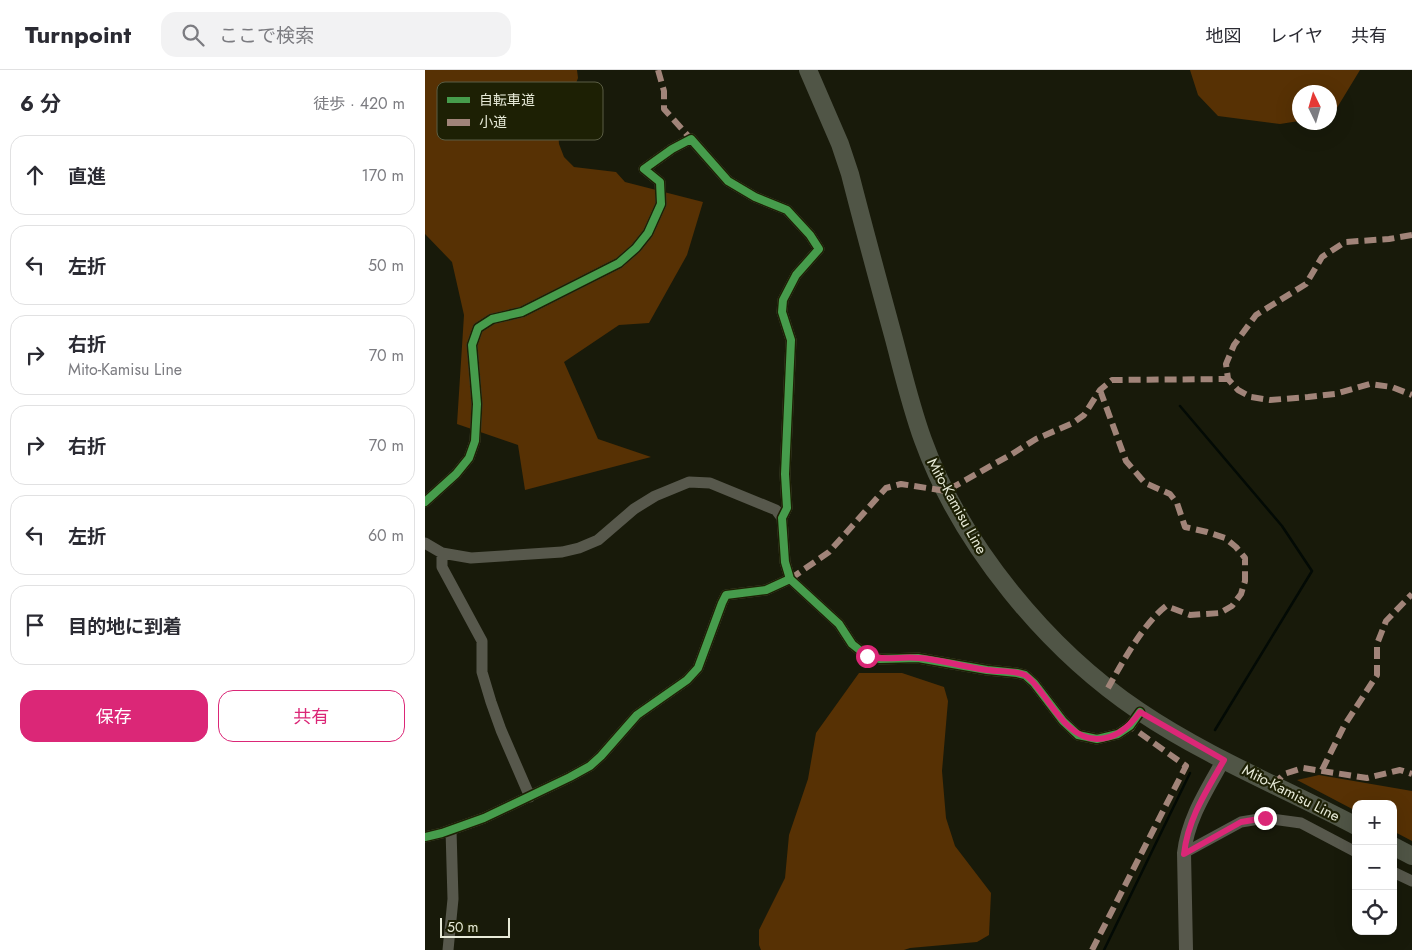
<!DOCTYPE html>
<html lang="ja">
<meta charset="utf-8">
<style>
:root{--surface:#fff;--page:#f2f2f3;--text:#2b2b33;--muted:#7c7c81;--line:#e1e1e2;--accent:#db2777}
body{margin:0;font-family:Jost,"Noto Sans JP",sans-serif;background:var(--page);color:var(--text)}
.controls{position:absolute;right:15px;bottom:15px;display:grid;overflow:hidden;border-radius:10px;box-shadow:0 5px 20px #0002}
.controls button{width:45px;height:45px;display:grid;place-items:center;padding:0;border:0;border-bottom:1px solid var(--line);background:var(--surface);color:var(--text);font:25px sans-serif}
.compass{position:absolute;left:867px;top:15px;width:45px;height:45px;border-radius:50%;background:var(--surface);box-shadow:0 5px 20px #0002;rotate:355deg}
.scale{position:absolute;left:15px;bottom:12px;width:70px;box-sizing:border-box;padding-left:5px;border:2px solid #e7ead8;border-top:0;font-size:14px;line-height:18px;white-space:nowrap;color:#e7ead8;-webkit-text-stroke:4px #1d2004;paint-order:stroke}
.stop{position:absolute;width:15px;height:15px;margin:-11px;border:4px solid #db2777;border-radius:50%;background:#fff}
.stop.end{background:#db2777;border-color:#fff;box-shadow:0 1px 5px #0008}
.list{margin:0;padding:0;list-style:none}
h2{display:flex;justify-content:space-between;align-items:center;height:65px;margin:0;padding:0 20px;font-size:21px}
h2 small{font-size:16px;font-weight:400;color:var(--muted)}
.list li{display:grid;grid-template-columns:32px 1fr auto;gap:15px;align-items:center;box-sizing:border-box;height:80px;margin:0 10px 10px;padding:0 10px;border:1px solid var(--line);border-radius:15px}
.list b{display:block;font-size:19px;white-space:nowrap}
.list p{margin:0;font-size:16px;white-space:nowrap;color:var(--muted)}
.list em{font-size:16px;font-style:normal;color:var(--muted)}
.actions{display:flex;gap:10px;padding:15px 20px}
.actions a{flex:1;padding:11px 0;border:1px solid var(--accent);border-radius:15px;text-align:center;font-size:18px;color:var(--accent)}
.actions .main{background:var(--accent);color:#fff}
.icon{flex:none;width:28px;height:28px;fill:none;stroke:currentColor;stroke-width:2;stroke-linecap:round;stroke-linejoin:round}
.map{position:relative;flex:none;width:987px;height:880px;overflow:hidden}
header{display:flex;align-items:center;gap:30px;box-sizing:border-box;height:70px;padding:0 25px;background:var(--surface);border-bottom:1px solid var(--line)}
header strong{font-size:24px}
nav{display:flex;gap:28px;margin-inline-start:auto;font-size:18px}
.search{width:350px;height:45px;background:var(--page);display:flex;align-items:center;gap:12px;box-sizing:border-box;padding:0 18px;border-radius:15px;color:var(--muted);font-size:19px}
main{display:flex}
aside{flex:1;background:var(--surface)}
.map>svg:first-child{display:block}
.forest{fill:#573104}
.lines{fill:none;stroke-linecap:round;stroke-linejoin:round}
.stream{stroke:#030a05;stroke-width:2.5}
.minor{stroke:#57584c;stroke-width:11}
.tertiary{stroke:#57584c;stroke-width:14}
.primary{stroke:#505546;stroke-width:18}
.quiet{stroke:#a18479;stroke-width:6;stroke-dasharray:12 6;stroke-linecap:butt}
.cycleway-casing{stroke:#1d2004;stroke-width:11}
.cycleway{stroke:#469c4c;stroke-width:8}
.route{stroke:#db2777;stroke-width:6}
.labels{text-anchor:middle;stroke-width:4.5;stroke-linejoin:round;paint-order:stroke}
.street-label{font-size:15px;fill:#e7ead8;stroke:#1d2004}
.key{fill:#1d2004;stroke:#5a5d44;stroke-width:1}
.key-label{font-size:14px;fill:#e7ead8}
</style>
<header>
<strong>Turnpoint</strong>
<div class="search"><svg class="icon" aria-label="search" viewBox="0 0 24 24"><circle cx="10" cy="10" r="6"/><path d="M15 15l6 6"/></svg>ここで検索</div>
<nav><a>地図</a><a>レイヤ</a><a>共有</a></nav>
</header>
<main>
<aside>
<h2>6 分<small>徒歩 · 420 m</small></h2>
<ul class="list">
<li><svg class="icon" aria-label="ahead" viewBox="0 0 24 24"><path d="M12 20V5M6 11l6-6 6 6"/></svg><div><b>直進</b></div><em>170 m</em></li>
<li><svg class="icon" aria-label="left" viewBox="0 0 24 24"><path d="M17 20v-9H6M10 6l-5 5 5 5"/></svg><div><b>左折</b></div><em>50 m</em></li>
<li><svg class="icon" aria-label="right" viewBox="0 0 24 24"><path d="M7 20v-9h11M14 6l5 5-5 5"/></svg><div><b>右折</b><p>Mito-Kamisu Line</p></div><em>70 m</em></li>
<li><svg class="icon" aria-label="right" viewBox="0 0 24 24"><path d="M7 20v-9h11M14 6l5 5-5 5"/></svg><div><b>右折</b></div><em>70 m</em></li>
<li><svg class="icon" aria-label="left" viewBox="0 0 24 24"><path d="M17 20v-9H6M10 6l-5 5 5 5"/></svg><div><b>左折</b></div><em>60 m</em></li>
<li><svg class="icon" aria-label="arrive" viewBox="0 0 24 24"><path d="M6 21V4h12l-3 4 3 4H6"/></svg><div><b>目的地に到着</b></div></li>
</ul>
<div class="actions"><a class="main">保存</a><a>共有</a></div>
</aside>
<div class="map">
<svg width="987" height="880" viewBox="0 0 987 880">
<rect width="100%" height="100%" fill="#181a0a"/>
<path class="forest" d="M0,0H152L153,8L133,60L134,74L139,87L149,97L191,102L200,112L278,132L262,185L224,253L194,255L139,292L173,369L226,387L100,420L93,375L32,354L39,245L27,192L0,164Z
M765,0H935L907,46H905L904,22H874V51L855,54L793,46L773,25Z
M434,603H477L519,617L523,631L517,701L521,748L530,776L566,823L564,865L552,872L485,878L479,880H336L334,875V860L360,808L364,765L383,709L391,663Z
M894,705L987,721V771L968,761V734H931V741L872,710Z"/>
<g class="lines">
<path class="stream" d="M755,336L857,456L887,501L790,660
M679,880L765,703"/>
<path class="minor" d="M0,432L31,404L44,388L50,371L52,334L47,275L53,258L67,249L97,242L194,193L211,178L223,163L236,134L235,112L219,99L247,79L266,69L303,111L330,127L362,140L385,165L394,179L371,205L358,230L357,242L366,270L360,404L362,438L357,448L360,492L365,509L414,554L427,574L442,586L455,589L493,588L562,600L592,603L600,605L609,613L638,651L653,665L672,669L693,664L705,656L715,642
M0,473L17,483L46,488L137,482L154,478L173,470L209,439L230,426L264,412L285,413L351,440L357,448
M17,483V497L57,571V602L66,632L76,660L105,727
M0,767L17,763L59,748L145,707L165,696L176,686L212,645L262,610L273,598L297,533L301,525L341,520L365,509
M759,783L816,752L840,748L876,753L931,782
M968,802L987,811
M23,880L28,829L26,760"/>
<path class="tertiary" d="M761,880L759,783C763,748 782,720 799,689"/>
<path class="primary" d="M383,0L415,74L425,104C439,159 454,214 469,269C478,303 486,337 498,370C536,475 622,579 714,641C782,687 859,718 931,756
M968,776L987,786"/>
<path class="quiet" d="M233,0L239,21V39L266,69
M987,165L964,169L920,172L897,187L881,214L831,245L809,275L801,294L803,309L813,320L826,327L845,330L883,327L910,324L945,314L967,317L987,325
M675,320L701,391L720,413L745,424L752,433L760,457L782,462L800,468L811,477L820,488V511L816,524L807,536L795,543L765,545L741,536C718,554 697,593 683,618
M365,509L404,482L461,418L476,414L521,421L587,384L611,369L648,353L659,345L675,320L687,310L803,309
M897,700L919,656L952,605V574L961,551L987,524
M848,715L859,704L878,698L942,708L975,700L987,704
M667,880L761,696L705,656"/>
<g class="cycleway-casing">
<path id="cycleway" d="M0,432L31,404L44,388L50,371L52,334L47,275L53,258L67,249L97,242L194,193L211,178L223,163L236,134L235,112L219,99L247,79L266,69L303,111L330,127L362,140L385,165L394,179L371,205L358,230L357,242L366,270L360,404L362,438L357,448L360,492L365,509L414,554L427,574L442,586L455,589L493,588L562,600L592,603L600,605L609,613L638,651L653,665L672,669L693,664L705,656L715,642
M0,767L17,763L59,748L145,707L165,696L176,686L212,645L262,610L273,598L297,533L301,525L341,520L365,509"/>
</g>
<use href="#cycleway" class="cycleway"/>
</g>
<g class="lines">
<path class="route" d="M442,586C460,591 476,586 495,588C517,590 540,597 562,600C574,602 589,600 600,605C607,609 611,616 616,622C630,640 646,669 672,669C691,669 705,656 715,642L799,690C782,720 763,748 759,784L816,752L840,748"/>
</g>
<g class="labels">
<g class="street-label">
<text transform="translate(532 436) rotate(61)" y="5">Mito-Kamisu Line</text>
<text transform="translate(866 723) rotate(27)" y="5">Mito-Kamisu Line</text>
</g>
</g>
<rect x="12" y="12" width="166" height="58" rx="8" class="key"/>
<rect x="22" y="27" width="23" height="6" fill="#469c4c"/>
<rect x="22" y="49" width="23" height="7" fill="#a18479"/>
<g class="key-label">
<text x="54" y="35">自転車道</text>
<text x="54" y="57">小道</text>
</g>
</svg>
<div class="controls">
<button>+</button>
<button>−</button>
<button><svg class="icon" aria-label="locate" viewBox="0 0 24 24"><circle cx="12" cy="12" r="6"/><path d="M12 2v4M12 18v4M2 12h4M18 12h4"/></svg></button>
</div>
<svg class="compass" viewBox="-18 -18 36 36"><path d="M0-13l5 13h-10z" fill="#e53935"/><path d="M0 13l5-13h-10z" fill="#7c7c81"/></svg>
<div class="scale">50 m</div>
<div class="stop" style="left:442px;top:586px"></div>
<div class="stop end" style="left:840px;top:748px"></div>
</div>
</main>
